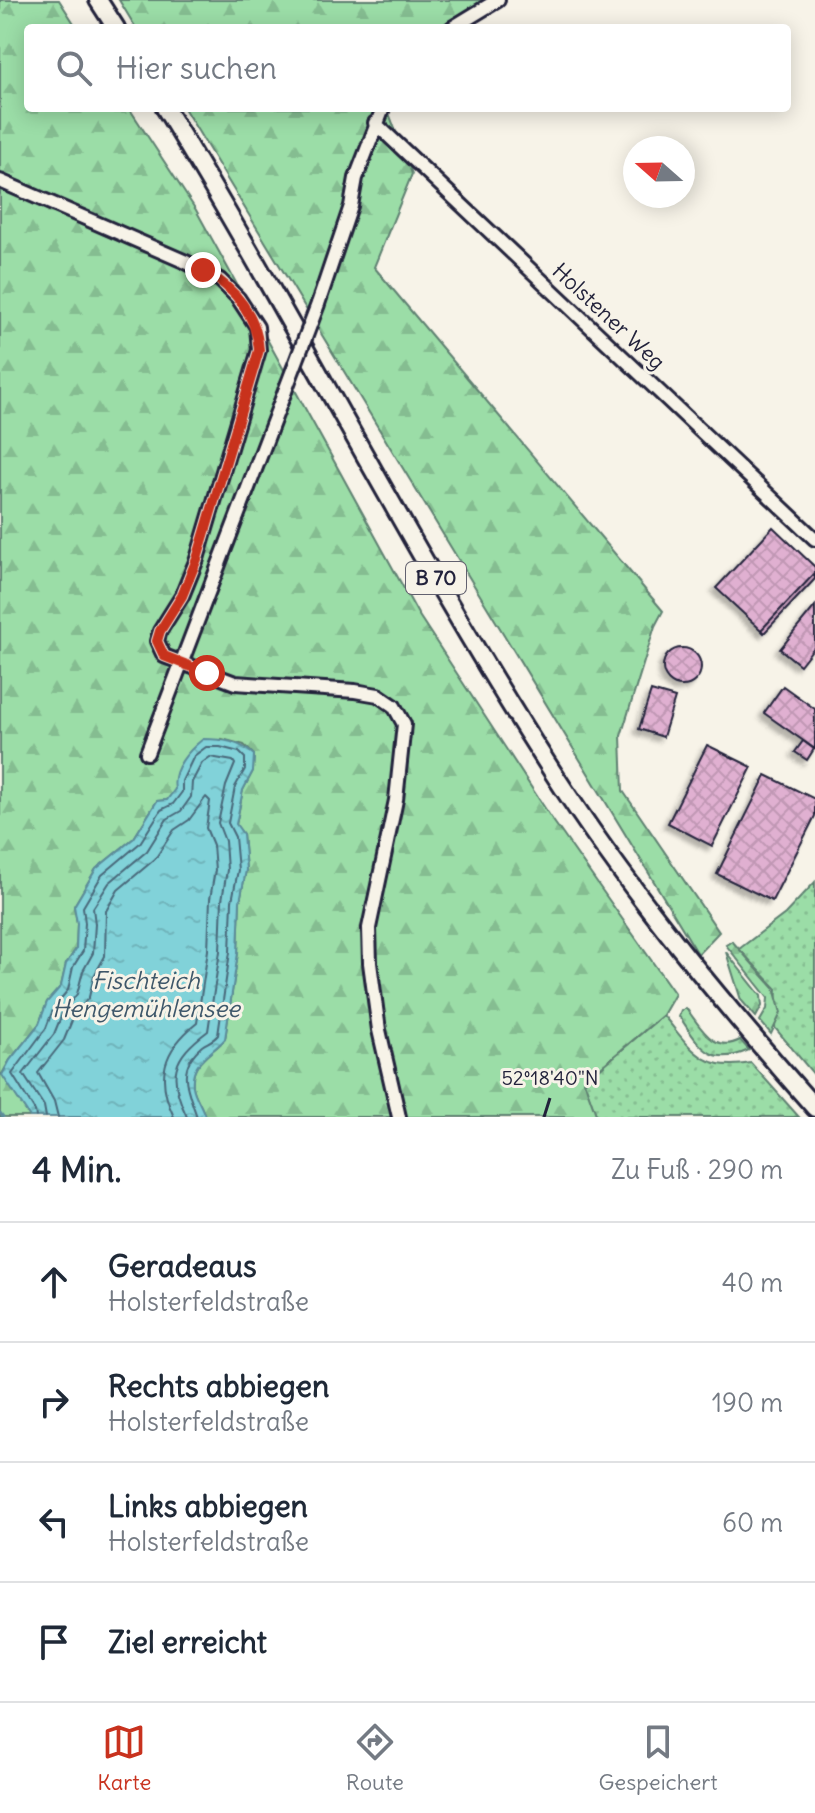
<!DOCTYPE html>
<html lang="de">
<meta charset="utf-8">
<style>
:root{--surface:#fff;--page:#f6f6f7;--text:#1f2937;--muted:#747a83;--line:#e0e1e3;--accent:#c8321e}
body{margin:0;font-family:Delius,sans-serif;background:var(--page);color:var(--text)}
.compass{position:absolute;left:623px;top:136px;width:72px;height:72px;border-radius:50%;background:var(--surface);box-shadow:0 4px 20px #0003;rotate:290deg}
.stop{position:absolute;width:24px;height:24px;margin:-18px;border:6px solid #c8321e;border-radius:50%;background:#fff}
.stop.end{background:#c8321e;border-color:#fff;box-shadow:0 2px 8px #0008}
.list{margin:0;padding:0;list-style:none}
h2{display:flex;justify-content:space-between;align-items:center;height:104px;margin:0;padding:0 32px;font-size:34px}
h2 small{font-size:26px;font-weight:400;color:var(--muted)}
.list li{display:grid;grid-template-columns:52px 1fr auto;gap:24px;align-items:center;box-sizing:border-box;height:120px;padding:0 32px;border-top:2px solid var(--line)}
.list b{display:block;font-size:30px;white-space:nowrap}
.list p{margin:0;font-size:26px;white-space:nowrap;color:var(--muted)}
.list em{font-size:26px;font-style:normal;color:var(--muted)}
.icon{flex:none;width:44px;height:44px;fill:none;stroke:currentColor;stroke-width:2;stroke-linecap:round;stroke-linejoin:round}
.map{position:relative;flex:none;width:815px;height:1117px;overflow:hidden}
.search{position:absolute;background:var(--surface);box-shadow:0 4px 20px #0003;left:24px;right:24px;top:24px;height:88px;display:flex;align-items:center;gap:20px;box-sizing:border-box;padding:0 28px;border-radius:8px;color:var(--muted);font-size:30px}
.sheet{height:584px;background:var(--surface)}
nav{display:flex;justify-content:space-around;align-items:center;box-sizing:border-box;height:112px;border-top:2px solid var(--line);background:var(--surface);font-size:22px;color:var(--muted)}
nav a{display:grid;justify-items:center;gap:4px}
nav .on{color:var(--accent)}
.map>svg:first-child{display:block}
.grass{fill:url(#grass-dots);stroke:#5e8071;stroke-width:2}
.forest{fill:url(#forest-firs);stroke:#5e8071;stroke-width:2}
.water{fill:url(#water-ripples);stroke:#5b8c9a;stroke-width:2}
.lines{fill:none;stroke-linecap:round;stroke-linejoin:round}
.shore{stroke:#48687a;stroke-width:2}
.stream{stroke:#5b8c9a;stroke-width:3}
.building{fill:url(#building-cross-hatch);stroke:#22223b;stroke-width:2;filter:url(#shadow)}
.minor-casing{stroke:#22223b;stroke-width:18}
.major-casing{stroke:#22223b;stroke-width:22}
.minor{stroke:#f7f3e8;stroke-width:12}
.major{stroke:#f7f3e8;stroke-width:16}
.minor-bridge-casing{stroke:#22223b;stroke-width:18;stroke-linecap:butt}
.minor-bridge{stroke:#f7f3e8;stroke-width:12}
.route{stroke:#c8321e;stroke-width:10}
.ticks{fill:none;stroke:#22223b;stroke-width:3}
.labels{text-anchor:middle;stroke-width:6;stroke-linejoin:round;paint-order:stroke}
.shield{fill:#f7f3e8;stroke:#62616f;stroke-width:2}
.shield-label{font-size:20px;font-weight:bold;fill:#22223b}
.street-label{font-size:22px;fill:#22223b;stroke:#f7f3e8}
.water-label{font-size:24px;font-style:italic;fill:#3e576a;stroke:#f7f3e8}
.ticks-label{font-size:20px;text-anchor:middle;fill:#22223b;stroke:#f7f3e8;stroke-width:6;stroke-linejoin:round;paint-order:stroke}
</style>
<div class="map">
<svg width="815" height="1117" viewBox="0 0 815 1117">
<defs>
<pattern id="grass-dots" width="8" height="8" patternUnits="userSpaceOnUse" patternTransform="scale(2)"><rect width="8" height="8" fill="#9bdda7"/><path d="M2 2h.1M6 6h.1" fill="none" stroke="#85bd91" stroke-width="1.8" stroke-linecap="round"/></pattern>
<pattern id="forest-firs" width="22" height="20" patternUnits="userSpaceOnUse" patternTransform="scale(2)"><rect width="22" height="20" fill="#9bdda7"/><path d="M5 1l3.5 6h-7zM16 11l3.5 6h-7z" fill="#85bd91"/></pattern>
<pattern id="water-ripples" width="26" height="14" patternUnits="userSpaceOnUse" patternTransform="scale(2)"><rect width="26" height="14" fill="#81d2d9"/><path d="M2 4q2-2 4 0t4 0M15 11q2-2 4 0t4 0" fill="none" stroke="#6fb4bb"/></pattern>
<pattern id="building-cross-hatch" width="8" height="8" patternUnits="userSpaceOnUse" patternTransform="scale(2)"><rect width="8" height="8" fill="#e0b0d1"/><path d="M0 0l8 8M0 8l8-8" fill="none" stroke="#c097b4"/></pattern>
<filter id="shadow"><feDropShadow dx="-4.5" dy="4.5" stdDeviation="2" flood-color="#0004"/></filter>
</defs>
<rect width="100%" height="100%" fill="#f7f3e8"/>
<filter id="ink" filterUnits="userSpaceOnUse"><feTurbulence type="fractalNoise" baseFrequency=".0125" numOctaves="2"/><feDisplacementMap in="SourceGraphic" scale="16" xChannelSelector="R" yChannelSelector="G"/><feConvolveMatrix kernelMatrix="1 2 1 2 8 2 1 2 1" color-interpolation-filters="sRGB"/></filter>
<g filter="url(#ink)">
<path class="grass" d="M815,882V1076L775,1028L777,989L739,949L785,914Z
M686,1008C701,1027 713,1054 740,1040L749,1050C709,1068 700,1046 679,1016L681,1011Z
M663,1015C691,1048 702,1073 751,1063L799,1117H597L584,1082Z"/>
<path class="forest" d="M0,0H59L77,28H28V108H129L196,210L418,614L552,819L675,994L663,1015L584,1081L597,1117H205C203,1107 194,1096 193,1086C190,1062 212,1054 225,1039L238,953L240,901L246,870L243,834L236,825L243,790L253,771L254,755L244,745L222,739L167,800L157,801L134,838L96,869L84,889L74,906L77,923L76,949L66,964L61,986L47,1002L39,1024L10,1060L2,1074L30,1117H0Z
M119,0H495L449,28H136Z
M184,108H387L412,174L374,267L663,611L655,626L621,736L623,791L719,932L698,954Z
M732,941L774,988L781,1013L771,1034L760,1021L767,1009L768,998L726,945Z
M726,952L761,996L762,1006L756,1017L741,1000Z"/>
<path class="water" d="M203,739C223,739 239,741 254,755L253,771L243,790L236,824L243,834L246,870L240,901L238,953L225,1039C212,1054 190,1062 193,1086C194,1096 203,1107 205,1117H30L2,1075L10,1060L39,1024L47,1002L61,986L66,964L76,949L77,923L74,906L96,869L134,838L157,801L167,800L175,789C171,769 189,750 203,739Z"/>
<g class="lines">
<path class="shore" d="M36,1117L35,1111L12,1074L46,1028L54,1007L68,990L73,967L83,951L85,923L83,907L102,875L140,843L161,810L173,804L182,792V781L194,756L206,747H220L239,752L245,758V769L235,787L228,823L235,837L238,870L232,901L230,952L218,1035C213,1041 208,1042 202,1046C175,1069 188,1090 197,1117
M46,1117L44,1106L23,1074L54,1034L63,1012L77,994L83,971L93,953L95,924L93,908L109,883L147,851L167,819L181,811L191,797L192,782L202,763L210,757L233,761L235,764L226,786L218,823L225,841L227,870L222,900L220,951L208,1031C172,1058 167,1075 187,1117
M58,1117L54,1101L38,1073L64,1040L73,1018L89,997L94,976L105,956L106,911L118,890L155,859L174,830L189,820L206,797L210,801L206,828L213,845L215,870L210,899L208,950L197,1023C163,1050 155,1077 174,1117"/>
<path class="stream" d="M0,1113L3,1117"/>
</g>
<path class="building" d="M773,527L815,567V573L761,630L716,588Z
M815,573V579L764,633L761,630Z
M815,606V646L800,665L780,649Z
M663 667a19 19 0 1 1 38 0a19 19 0 1 1-38 0Z
M783,686L815,709V749L764,713Z
M651,691L675,698L663,737L639,729Z
M803,741L814,749L807,760L795,752Z
M707,745L752,767L712,846L668,823Z
M766,775L815,799V816L772,901L717,874Z"/>
<g class="lines">
<g class="minor-casing">
<path id="minor" d="M452,28L498,0
M375,123L815,539
M0,181L186,262L220,280L238,298L257,327L259,350L197,559L182,596L160,631L157,641L164,656L235,683L355,691L378,695L394,706L404,724L396,800L369,928L370,963L379,1030L399,1117
M318,304L351,206L356,178L383,108
M147,753L285,391"/>
</g>
<g class="major-casing">
<path id="major" d="M98,0L116,28
M165,108C303,333 420,570 565,791C639,903 726,1007 815,1108"/>
</g>
<use href="#minor" class="minor"/>
<use href="#major" class="major"/>
<g class="minor-bridge-casing">
<path id="minor-bridge" d="M285,391L318,304"/>
</g>
<use href="#minor-bridge" class="minor-bridge"/>
</g>
</g>
<g class="lines" filter="url(#ink)">
<path class="route" d="M203,270C235,288 256,313 259,350L197,559L182,596L160,631L157,641L164,656L207,673"/>
</g>
<path class="ticks" d="M544,1117L550,1098"/>
<g class="labels">
<rect class="shield" x="406" y="562" width="60" height="32" rx="6"/>
<g class="shield-label">
<text x="436" y="585">B 70</text>
</g>
<g class="street-label">
<text transform="translate(609 316) rotate(43)" y="8">Holstener Weg</text>
</g>
<g class="water-label">
<text x="146" y="989">Fischteich<tspan x="146" dy="28">Hengemühlensee</tspan></text>
</g>
</g>
<g class="ticks-label">
<text x="550" y="1085">52°18'40"N</text>
</g>
</svg>
<svg class="compass" viewBox="-18 -18 36 36"><path d="M0-13l5 13h-10z" fill="#e53935"/><path d="M0 13l5-13h-10z" fill="#747a83"/></svg>
<div class="stop" style="left:207px;top:673px"></div>
<div class="stop end" style="left:203px;top:270px"></div>
<div class="search"><svg class="icon" aria-label="search" viewBox="0 0 24 24"><circle cx="10" cy="10" r="6"/><path d="M15 15l6 6"/></svg>Hier suchen</div>
</div>
<section class="sheet">
<h2>4 Min.<small>Zu Fuß · 290 m</small></h2>
<ul class="list">
<li><svg class="icon" aria-label="ahead" viewBox="0 0 24 24"><path d="M12 20V5M6 11l6-6 6 6"/></svg><div><b>Geradeaus</b><p>Holsterfeldstraße</p></div><em>40 m</em></li>
<li><svg class="icon" aria-label="right" viewBox="0 0 24 24"><path d="M7 20v-9h11M14 6l5 5-5 5"/></svg><div><b>Rechts abbiegen</b><p>Holsterfeldstraße</p></div><em>190 m</em></li>
<li><svg class="icon" aria-label="left" viewBox="0 0 24 24"><path d="M17 20v-9H6M10 6l-5 5 5 5"/></svg><div><b>Links abbiegen</b><p>Holsterfeldstraße</p></div><em>60 m</em></li>
<li><svg class="icon" aria-label="arrive" viewBox="0 0 24 24"><path d="M6 21V4h12l-3 4 3 4H6"/></svg><div><b>Ziel erreicht</b></div></li>
</ul>
</section>
<nav>
<a class="on"><svg class="icon" aria-label="map" viewBox="0 0 24 24"><path d="M3 6l6-2 6 2 6-2v14l-6 2-6-2-6 2zM9 4v14M15 6v14"/></svg>Karte</a>
<a><svg class="icon" aria-label="directions" viewBox="0 0 24 24"><path d="M12 3l9 9-9 9-9-9zM9 14v-3h6M13 9l2 2-2 2"/></svg>Route</a>
<a><svg class="icon" aria-label="saved" viewBox="0 0 24 24"><path d="M7 4h10v16l-5-4-5 4z"/></svg>Gespeichert</a>
</nav>
